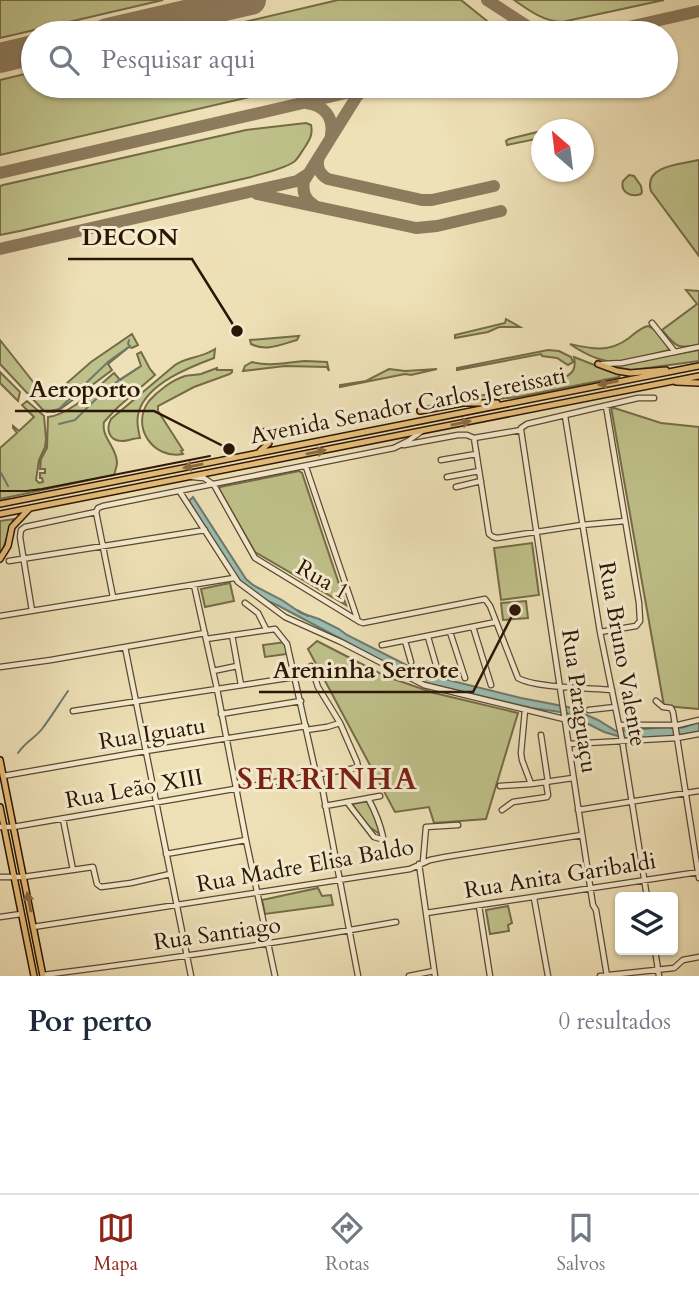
<!DOCTYPE html>
<html lang="pt">
<meta charset="utf-8">
<style>
:root{--surface:#fff;--page:#f6f6f7;--text:#1f2937;--muted:#747a83;--line:#e0e1e3;--accent:#8f2418}
body{margin:0;font-family:Cardo,serif;background:var(--page);color:var(--text)}
.controls{position:absolute;right:21px;bottom:21px;display:grid;overflow:hidden;border-radius:7px;box-shadow:0 2px 5px #0004}
.controls button{width:63px;height:63px;display:grid;place-items:center;padding:0;border:0;border-bottom:2px solid var(--line);background:var(--surface);color:var(--text);font:35px sans-serif}
.compass{position:absolute;left:531px;top:119px;width:63px;height:63px;border-radius:50%;background:var(--surface);box-shadow:0 2px 5px #0004;rotate:332deg}
.list{margin:0;padding:0;list-style:none}
h2{display:flex;justify-content:space-between;align-items:center;height:91px;margin:0;padding:0 28px;font-size:30px}
h2 small{font-size:23px;font-weight:400;color:var(--muted)}
.icon{flex:none;width:38px;height:38px;fill:none;stroke:currentColor;stroke-width:2;stroke-linecap:round;stroke-linejoin:round}
.map{position:relative;flex:none;width:699px;height:976px;overflow:hidden}
.search{position:absolute;background:var(--surface);box-shadow:0 2px 5px #0004;left:21px;right:21px;top:21px;height:77px;display:flex;align-items:center;gap:18px;box-sizing:border-box;padding:0 24px;border-radius:38px;color:var(--muted);font-size:26px}
.sheet{height:217px;background:var(--surface)}
nav{display:flex;justify-content:space-around;align-items:center;box-sizing:border-box;height:98px;border-top:2px solid var(--line);background:var(--surface);font-size:19px;color:var(--muted)}
nav a{display:grid;justify-items:center;gap:4px}
nav .on{color:var(--accent)}
.map>svg:first-child{display:block}
.green{fill:#bfc18a;stroke:#756b47;stroke-width:2}
.water{fill:#9abdb2;stroke:#6e7a6c;stroke-width:2}
.lines{fill:none;stroke-linecap:round;stroke-linejoin:round}
.stream{stroke:#6e7a6c;stroke-width:2}
.taxiway{stroke:#8d7b5e;stroke-width:12}
.runway{stroke:#8d7b5e;stroke-width:30}
.minor-casing{stroke:#5c4831;stroke-width:7}
.major-casing{stroke:#2b1504;stroke-width:8}
.minor{stroke:#f5ecd0;stroke-width:4.5}
.major{stroke:#e8c07c;stroke-width:5}
.tram{stroke:#2b1504;stroke-width:2}
.oneway{fill:#8a6a40}
.labels{text-anchor:middle;stroke-width:6;stroke-linejoin:round;paint-order:stroke}
.street-label{font-size:23px;fill:#2b1504;stroke:#f5ecd0}
.district-label{font-size:30px;font-weight:bold;letter-spacing:2px;fill:#7a1f14;stroke:#f5ecd0}
.leader{fill:none;stroke:#2b1504;stroke-width:2.5}
.callout-dot{fill:#2b1504;stroke:#f5ecd0;stroke-width:2.5}
.callout-label{font-size:24px;text-anchor:middle;font-weight:bold;fill:#2b1504;stroke:#f5ecd0;stroke-width:6;stroke-linejoin:round;paint-order:stroke}
</style>
<div class="map">
<svg width="699" height="976" viewBox="0 0 699 976">
<rect width="100%" height="100%" fill="#efe1b7"/>
<filter id="stains"><feTurbulence type="fractalNoise" baseFrequency=".00286" numOctaves="4"/><feColorMatrix values="0 0 0 0 .2 0 0 0 0 .09 0 0 0 0 .02 0 0 0 .5 -.17"/></filter>
<radialGradient id="worn" r=".72"><stop offset=".6" stop-color="#630" stop-opacity="0"/><stop offset="1" stop-color="#630" stop-opacity=".3"/></radialGradient>
<path class="green" d="M0,0H163L0,38Z
M338,0H461L487,21C490,25 491,29 488,33H197Z
M514,0H664L562,22C543,21 530,11 514,0Z
M33,72V86H297L0,155V80Z
M306,123L311,125C313,134 310,139 305,147C302,151 299,157 295,161C285,169 263,173 251,177L20,231L0,235V186L3,185L246,130Z
M541,131V138L507,145L506,141L509,139Z
M699,160V256L651,191C643,165 682,164 699,160Z
M629,175L634,176L641,186L642,192L641,194C631,198 620,192 623,181Z
M686,290L699,291V345C677,349 676,347 662,330L697,304Z
M506,319L520,327H499L488,332L455,338V335L505,323Z
M648,326C657,329 668,341 669,350C625,361 611,372 570,344C592,349 609,353 629,338C635,333 640,328 648,326Z
M132,334L138,345L132,348L129,347L108,364L112,370L62,408L54,412L44,411L0,364V340L46,398H50L91,362Z
M299,336L297,340C282,344 266,352 251,344L250,340Z
M215,349L214,358C190,367 148,383 139,411C136,420 138,429 140,438C134,438 128,441 122,441C108,441 106,428 111,419L175,365C186,357 202,358 215,349Z
M548,350L559,351L571,357L573,362L568,365L557,358L542,356L541,354L457,370V368Z
M699,350V361L632,370L609,366Z
M141,352L150,369L155,375L117,408L104,422C101,438 117,447 117,463C117,467 115,471 114,475L0,499V448L17,433L13,428V426L19,431L34,417L22,405L27,401L44,416L46,439L45,447L39,460L36,480L39,483L43,482L42,478H40V473H45V469H40L41,459L47,448L48,417C70,415 97,387 114,373L120,380L141,366L137,354Z
M574,357L620,375L619,377L518,397L449,404L423,408V407L565,379V377C574,373 576,367 574,357Z
M305,361L327,362L329,371L327,367L285,366L243,371L245,366L252,362C269,367 288,362 305,361Z
M217,368V370H232V372L230,374L194,387L158,406V411L183,450L181,451L183,454C153,460 130,426 149,401C158,391 172,380 185,376C190,375 196,375 201,374C206,372 212,370 217,368Z
M389,369L405,371L437,369L411,375L405,374L340,387V385L366,381Z
M0,372L20,392L18,401L0,383Z
M611,407L661,423L699,427V709L664,706Z
M299,471L302,473L346,605L255,552L219,489L220,487Z
M14,519C7,530 7,543 0,555V521Z
M532,543L539,595L501,600L494,548Z
M230,583L234,601L205,607L201,589Z
M526,601L528,618L503,620L501,603Z
M317,641L385,676L434,693L518,713L486,819L434,823L429,807L395,812L308,649Z
M285,642L287,654L265,657L263,645Z
M368,801L376,818L380,834L366,825L352,804Z
M318,888L322,896L331,895L333,905L265,914L262,900Z
M508,906L512,923L508,925L509,931L490,934L486,910Z"/>
<path class="water" d="M193,497L246,579L253,585L282,600L301,613L319,619L339,629L347,635L424,674L521,698L568,707L598,720L616,731L668,727C678,731 689,725 699,722V732L672,736L670,738L628,739L604,732L567,713L532,708L426,683L418,680L279,606L254,595L238,579L189,501Z"/>
<g class="lines">
<path class="stream" d="M47,412L59,409L109,361L130,346L128,344L129,340
M59,424L75,420L94,401L119,380L141,366
M0,471L8,486
M297,610L308,616
M18,753C26,741 34,739 42,729C51,717 59,704 68,691"/>
<path class="taxiway" d="M487,0L538,33
M602,33L699,11
M306,103C324,105 334,117 331,135
M319,157C316,166 319,174 328,179L422,200H432L494,186
M0,173L376,86
M257,194L416,228L437,226L501,211
M314,205C305,200 302,192 304,181L357,96L365,89
M0,249L297,181L308,174"/>
<path class="runway" d="M107,33L251,0
M0,58L33,50"/>
<g class="minor-casing">
<path id="minor" d="M652,323L675,352
M602,364L622,363L699,347
M565,416L600,632L622,740L647,897
M521,430L592,899L593,905L596,910L607,976
M474,438L489,534L493,537L497,538L582,525L625,521
M404,445L458,435H467L474,438L521,430V428L527,424L638,398H654
M441,460L476,454
M306,467L357,618
M192,477L204,478L214,485L255,558L360,622L363,623L485,599L490,606L518,678C535,688 590,688 612,690
M447,477L479,471
M456,487L481,481
M180,492L238,582L285,617L341,642L424,685L564,719
M96,512L113,597
M9,561L205,530
M194,585L217,689L246,840L275,976
M245,603L258,613L266,629
M32,611L20,537L21,530L25,527L96,512L98,508L103,506L394,448L408,441L422,431
M0,616L234,578
M473,627L491,685
M450,632L465,678
M600,632L636,626L640,621L639,603L606,406
M232,635L241,685
M428,637L439,675
M206,639L275,629L287,644L316,774L320,776L358,976
M405,641L411,662
M382,645L496,622
M125,647L191,976
M0,667L51,660L205,633
M213,671L237,666
M656,701L663,707L671,708L673,712L699,878
M525,710L521,753L522,760L531,784
M589,710L615,707
M73,711L295,677
M221,714L301,701
M619,725H678L699,720
M306,730L327,727L340,723
M541,735L548,782
M569,744L677,738L699,734
M3,776L146,751L306,726
M500,786L531,784L573,778
M347,802L374,837L381,839L383,837C380,823 375,811 368,798
M325,806L380,796
M502,810L513,802L547,797L548,795L546,782
M578,810L699,791
M63,819L73,870
M0,827H13L356,768L358,767L357,762L340,723L318,687L311,666
M166,854L246,840
M423,862L426,827L458,825
M419,864L435,976
M0,877H23L93,867L97,884L101,887L131,883L170,874
M534,898L548,976
M479,906L490,976
M426,913L699,872
M0,917L21,914
M33,927L410,869L430,860L445,857L582,835
M655,950L659,976
M43,975C161,960 279,943 396,922
M409,976L434,971
M600,976L674,968L683,960L699,957"/>
</g>
<g class="major-casing">
<path id="major" d="M598,364L617,371L630,373L666,370
M676,382L699,383
M420,411L463,403H497
M260,451L269,443L268,436L264,432
M0,504L699,366
M0,514L699,376
M0,559L8,546L12,527L29,509
M0,760L43,976
M0,807L34,976"/>
</g>
<use href="#minor" class="minor"/>
<use href="#major" class="major"/>
<path class="tram" d="M0,491H26L42,489L210,456"/>
</g>
<defs><path id="oneway-solid" d="M-6-.8H1V-3.2L6.5 0L1 3.2V.8H-6Z" transform="scale(1.75)"/></defs>
<g class="oneway">
<use href="#oneway-solid" transform="translate(608 383) rotate(169)"/>
<use href="#oneway-solid" transform="translate(461 423) rotate(-11)"/>
<use href="#oneway-solid" transform="translate(316 452) rotate(-11)"/>
<use href="#oneway-solid" transform="translate(193 466) rotate(169)"/>
<use href="#oneway-solid" transform="translate(29 902) rotate(-101)"/>
</g>
<g class="labels">
<g class="street-label">
<text transform="translate(408 405) rotate(-11)" y="8">Avenida Senador Carlos Jereissati</text>
<text transform="translate(323 579) rotate(30)" y="8">Rua 1</text>
<text transform="translate(623 654) rotate(80)" y="8">Rua Bruno Valente</text>
<text transform="translate(580 701) rotate(82)" y="8">Rua Paraguaçu</text>
<text transform="translate(152 733) rotate(-9)" y="8">Rua Iguatu</text>
<text transform="translate(134 788) rotate(-10)" y="8">Rua Leão XIII</text>
<text transform="translate(305 865) rotate(-10)" y="8">Rua Madre Elisa Baldo</text>
<text transform="translate(560 875) rotate(-9)" y="8">Rua Anita Garibaldi</text>
<text transform="translate(217 933) rotate(-8)" y="8">Rua Santiago</text>
</g>
<g class="district-label">
<text x="328" y="789">SERRINHA</text>
</g>
</g>
<path class="leader" d="M237 331L192 259H68M229 449L154 411H15M515 610L473 692H259"/>
<g class="callout-dot">
<circle cx="237" cy="331" r="7"/>
<circle cx="229" cy="449" r="7"/>
<circle cx="515" cy="610" r="7"/>
</g>
<g class="callout-label">
<text x="130" y="245">DECON</text>
<text x="85" y="397">Aeroporto</text>
<text x="366" y="678">Areninha Serrote</text>
</g>
<rect width="100%" height="100%" filter="url(#stains)"/>
<rect width="100%" height="100%" fill="url(#worn)"/>
</svg>
<div class="controls">
<button><svg class="icon" aria-label="layers" viewBox="0 0 24 24"><path d="M12 4l9 5-9 5-9-5zM3 14l9 5 9-5"/></svg></button>
</div>
<svg class="compass" viewBox="-18 -18 36 36"><path d="M0-13l5 13h-10z" fill="#e53935"/><path d="M0 13l5-13h-10z" fill="#747a83"/></svg>
<div class="search"><svg class="icon" aria-label="search" viewBox="0 0 24 24"><circle cx="10" cy="10" r="6"/><path d="M15 15l6 6"/></svg>Pesquisar aqui</div>
</div>
<section class="sheet">
<h2>Por perto<small>0 resultados</small></h2>
<ul class="list">
</ul>
</section>
<nav>
<a class="on"><svg class="icon" aria-label="map" viewBox="0 0 24 24"><path d="M3 6l6-2 6 2 6-2v14l-6 2-6-2-6 2zM9 4v14M15 6v14"/></svg>Mapa</a>
<a><svg class="icon" aria-label="directions" viewBox="0 0 24 24"><path d="M12 3l9 9-9 9-9-9zM9 14v-3h6M13 9l2 2-2 2"/></svg>Rotas</a>
<a><svg class="icon" aria-label="saved" viewBox="0 0 24 24"><path d="M7 4h10v16l-5-4-5 4z"/></svg>Salvos</a>
</nav>
